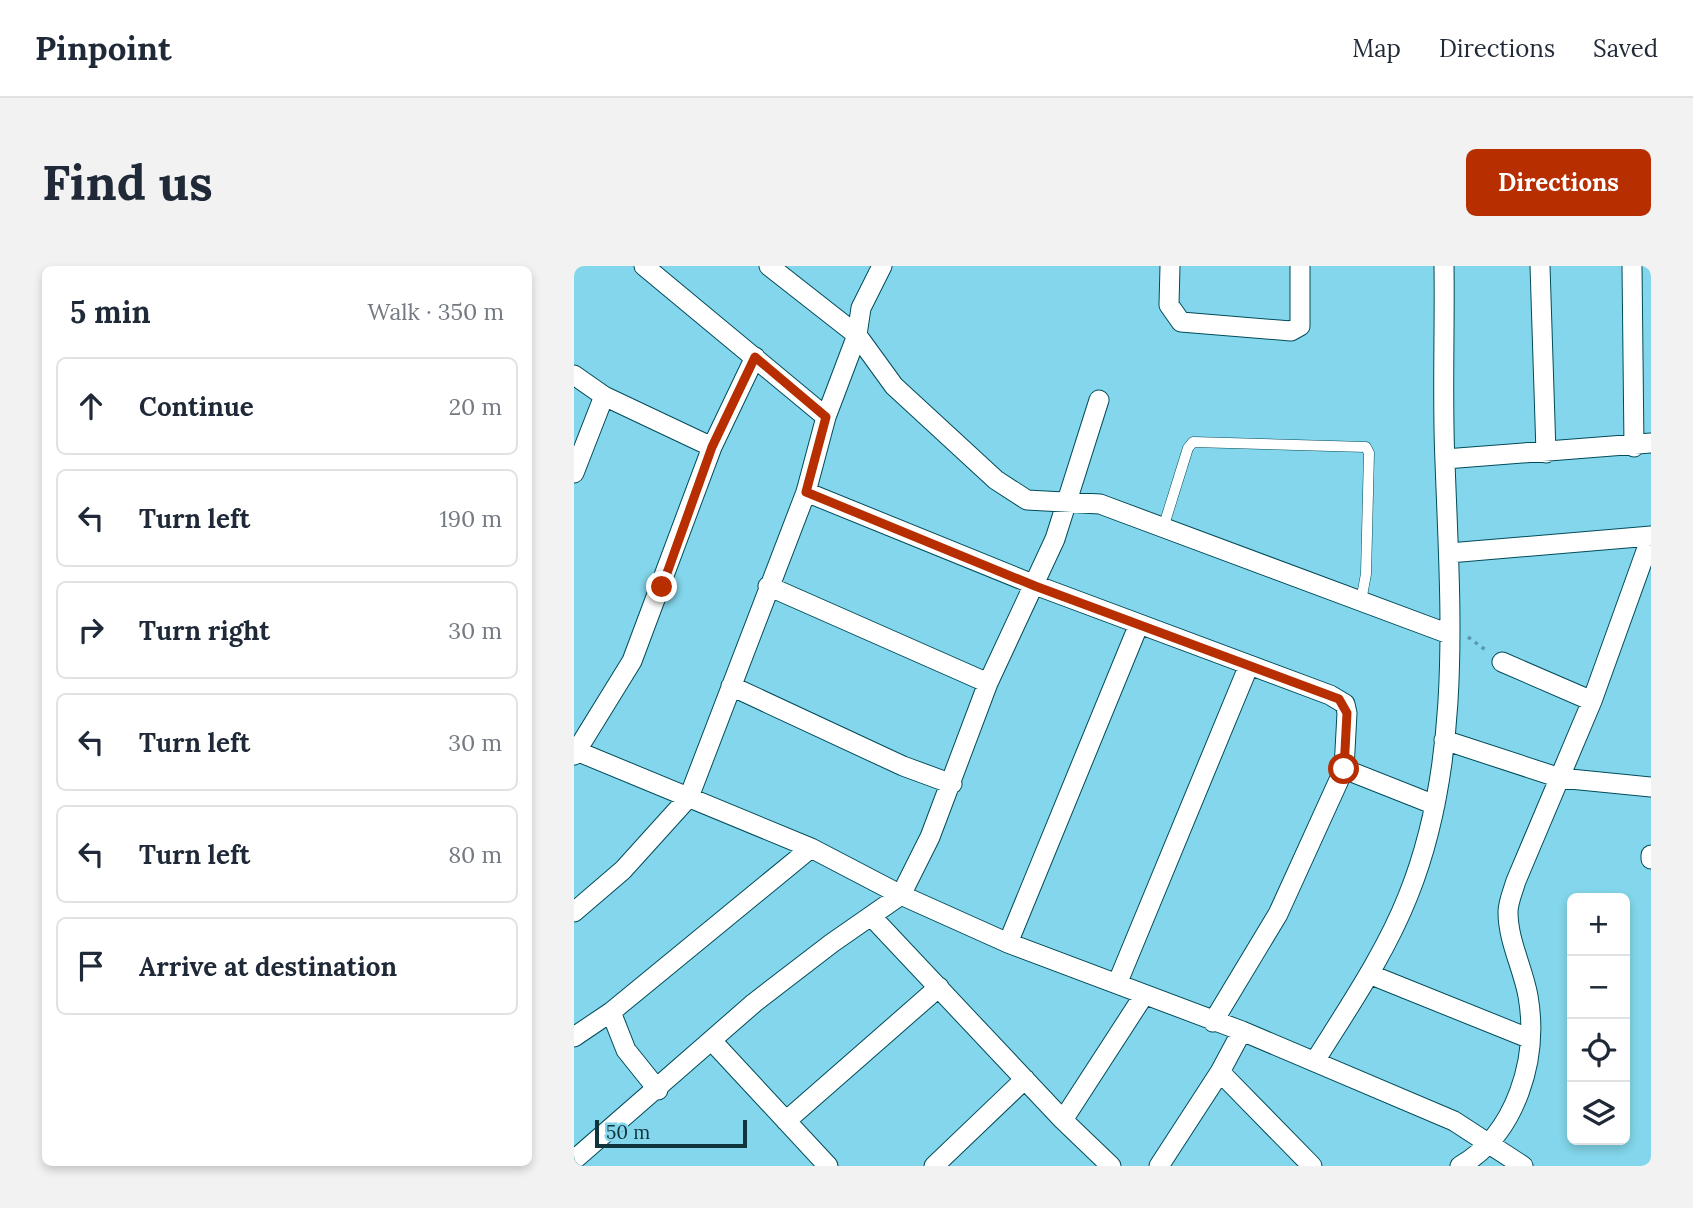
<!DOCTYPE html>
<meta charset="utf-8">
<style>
:root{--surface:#fff;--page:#f2f2f3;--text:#1f2937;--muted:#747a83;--line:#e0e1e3;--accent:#b72e00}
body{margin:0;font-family:Lora,serif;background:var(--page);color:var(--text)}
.controls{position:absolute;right:21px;bottom:21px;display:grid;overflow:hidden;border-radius:10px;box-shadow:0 4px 10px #0003}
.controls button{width:63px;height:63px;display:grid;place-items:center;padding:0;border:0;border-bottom:2px solid var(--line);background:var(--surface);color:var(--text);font:35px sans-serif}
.scale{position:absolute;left:21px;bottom:18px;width:152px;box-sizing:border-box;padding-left:7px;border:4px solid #10343c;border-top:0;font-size:19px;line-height:24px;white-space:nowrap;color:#10343c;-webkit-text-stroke:5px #83d6eb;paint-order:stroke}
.stop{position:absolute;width:21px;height:21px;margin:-16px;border:5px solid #b72e00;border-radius:50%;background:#fff}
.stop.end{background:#b72e00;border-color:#fff;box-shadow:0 2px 7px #0008}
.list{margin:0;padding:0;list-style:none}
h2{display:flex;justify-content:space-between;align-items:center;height:91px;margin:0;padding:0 28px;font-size:30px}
h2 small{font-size:23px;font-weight:400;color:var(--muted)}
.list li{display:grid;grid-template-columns:46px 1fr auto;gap:21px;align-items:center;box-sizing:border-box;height:98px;margin:0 14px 14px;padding:0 14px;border:2px solid var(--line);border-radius:10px}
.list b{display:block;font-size:26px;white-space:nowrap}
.list em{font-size:23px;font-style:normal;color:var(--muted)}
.icon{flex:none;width:38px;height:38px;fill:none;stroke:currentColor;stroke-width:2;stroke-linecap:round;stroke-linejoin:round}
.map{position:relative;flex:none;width:1077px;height:900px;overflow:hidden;border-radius:10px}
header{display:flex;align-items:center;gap:42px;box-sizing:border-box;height:98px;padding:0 35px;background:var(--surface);border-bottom:2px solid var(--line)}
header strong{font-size:33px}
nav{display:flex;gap:38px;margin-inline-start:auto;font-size:24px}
.intro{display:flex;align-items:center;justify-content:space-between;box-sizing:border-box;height:168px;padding:0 42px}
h1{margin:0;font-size:49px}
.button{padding:18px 32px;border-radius:10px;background:var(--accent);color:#fff;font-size:24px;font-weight:700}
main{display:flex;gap:42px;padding:0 42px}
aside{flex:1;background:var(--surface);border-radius:10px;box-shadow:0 4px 10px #0003}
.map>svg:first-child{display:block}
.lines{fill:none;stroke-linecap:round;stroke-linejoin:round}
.service-casing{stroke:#004c5a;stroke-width:11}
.minor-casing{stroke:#004c5a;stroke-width:21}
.path{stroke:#599bac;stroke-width:3.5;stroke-dasharray:3.5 5;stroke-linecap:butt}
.service{stroke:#fff;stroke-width:10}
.minor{stroke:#fff;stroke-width:19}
.route{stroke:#b72e00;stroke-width:9}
</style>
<header>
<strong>Pinpoint</strong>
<nav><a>Map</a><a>Directions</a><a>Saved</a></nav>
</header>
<div class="intro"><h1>Find us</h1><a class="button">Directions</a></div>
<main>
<aside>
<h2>5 min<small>Walk · 350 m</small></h2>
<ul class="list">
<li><svg class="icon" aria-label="ahead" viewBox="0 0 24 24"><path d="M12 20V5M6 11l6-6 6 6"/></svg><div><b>Continue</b></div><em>20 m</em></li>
<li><svg class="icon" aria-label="left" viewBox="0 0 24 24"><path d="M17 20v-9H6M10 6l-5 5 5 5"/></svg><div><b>Turn left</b></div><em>190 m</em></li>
<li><svg class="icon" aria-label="right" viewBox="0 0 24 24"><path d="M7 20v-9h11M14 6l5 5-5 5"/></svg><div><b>Turn right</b></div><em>30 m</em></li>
<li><svg class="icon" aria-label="left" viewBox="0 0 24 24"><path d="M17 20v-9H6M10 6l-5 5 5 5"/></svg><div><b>Turn left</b></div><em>30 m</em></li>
<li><svg class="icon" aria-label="left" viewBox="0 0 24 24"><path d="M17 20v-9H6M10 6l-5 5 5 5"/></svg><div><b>Turn left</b></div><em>80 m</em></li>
<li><svg class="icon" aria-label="arrive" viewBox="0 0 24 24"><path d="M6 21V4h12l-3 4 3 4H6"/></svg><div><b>Arrive at destination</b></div></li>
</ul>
</aside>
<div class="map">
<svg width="1077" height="900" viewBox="0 0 1077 900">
<rect width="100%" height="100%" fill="#83d6eb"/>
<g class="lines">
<g class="service-casing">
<path id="service" d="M590,259L614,182L619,176L792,181L795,187L792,308L787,335"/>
</g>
<g class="minor-casing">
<path id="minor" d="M70,0L252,151
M195,0L283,69L320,120L422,214L453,234L526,238L875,368
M596,0L595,39L607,56L717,65L726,60V0
M966,0L972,187
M1058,0L1060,181
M0,109L30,130L138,181
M871,193L1077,177
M0,207L30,130
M232,226L461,319L756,429L771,438L773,447L770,503L704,648L639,756
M875,287L1077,270
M194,320L414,417
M928,396L1018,435
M157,420L329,500L378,518
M870,474L986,512L1077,521
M0,484L237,582L327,629L434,677L668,765L880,855L949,900
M0,489L58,395L138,181L181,91
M770,503L861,539
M1077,589V593
M0,646L49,604L115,531L232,226L252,151L283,69L287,42L308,0
M297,650L489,854L537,900
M434,677L565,358
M795,708L954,772
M543,718L675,399
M37,746L52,784L84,824
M0,771L37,746L237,582
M138,775L254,900
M741,795C774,742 811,688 834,630C889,494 876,338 871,196C868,131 871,65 870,0
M646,806L738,900
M489,854L570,729
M212,855L365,721
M0,894L180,737L258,677L327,629L356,571L414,417L481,273L525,134
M360,900L451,813
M585,900L646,806L668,765
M886,900C942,868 965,793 954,730C949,702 934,675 934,646C934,636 939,625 942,615L1018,435L1077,271"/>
</g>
<path class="path" d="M894,371L913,385"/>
<use href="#service" class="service"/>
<use href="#minor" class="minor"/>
</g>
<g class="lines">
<path class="route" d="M88,321L138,181L181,91L252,151L232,226L461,320L765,433L773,447L770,503"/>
</g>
</svg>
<div class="controls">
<button>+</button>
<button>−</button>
<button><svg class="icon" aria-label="locate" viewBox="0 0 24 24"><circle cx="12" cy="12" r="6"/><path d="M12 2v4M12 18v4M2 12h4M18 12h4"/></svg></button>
<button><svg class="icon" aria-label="layers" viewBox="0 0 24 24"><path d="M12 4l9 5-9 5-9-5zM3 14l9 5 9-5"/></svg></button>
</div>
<div class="scale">50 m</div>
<div class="stop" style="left:770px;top:503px"></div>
<div class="stop end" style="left:88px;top:321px"></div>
</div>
</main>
